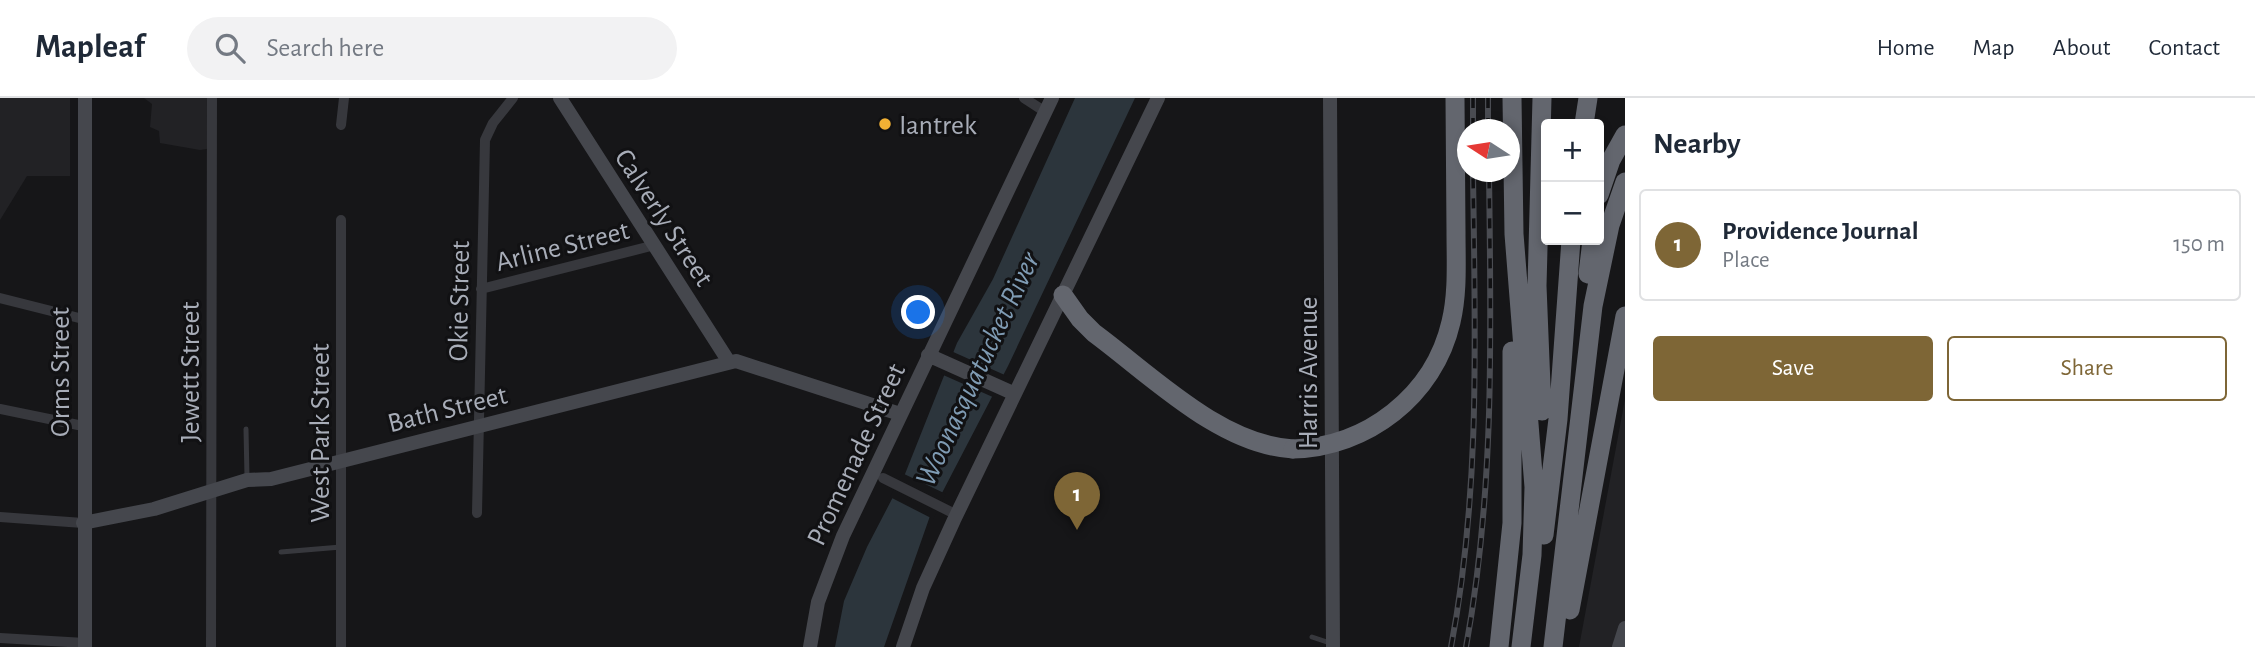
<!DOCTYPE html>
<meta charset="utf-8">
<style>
:root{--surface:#fff;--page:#f2f2f3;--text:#1f2937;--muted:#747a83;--line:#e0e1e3;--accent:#7e6636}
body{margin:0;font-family:"Alegreya Sans",sans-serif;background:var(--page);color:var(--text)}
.controls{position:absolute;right:21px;top:21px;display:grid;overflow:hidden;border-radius:7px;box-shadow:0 4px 10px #0003}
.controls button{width:63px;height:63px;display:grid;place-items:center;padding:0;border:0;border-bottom:2px solid var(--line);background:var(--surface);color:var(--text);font:35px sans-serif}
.compass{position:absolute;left:1457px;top:21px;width:63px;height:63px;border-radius:50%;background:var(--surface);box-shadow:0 4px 10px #0003;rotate:282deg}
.you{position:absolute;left:919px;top:215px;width:24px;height:24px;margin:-18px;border:5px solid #fff;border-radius:50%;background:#1a73e8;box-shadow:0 0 0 10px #1a73e833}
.badge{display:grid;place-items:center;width:46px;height:46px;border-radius:50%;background:var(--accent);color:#fff;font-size:23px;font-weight:700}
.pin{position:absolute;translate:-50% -58px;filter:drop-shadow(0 2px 4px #0008)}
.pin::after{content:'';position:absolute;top:37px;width:24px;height:21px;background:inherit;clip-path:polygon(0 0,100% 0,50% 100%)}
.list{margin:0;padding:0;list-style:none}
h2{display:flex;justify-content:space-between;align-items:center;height:91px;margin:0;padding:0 28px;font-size:30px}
h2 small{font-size:23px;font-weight:400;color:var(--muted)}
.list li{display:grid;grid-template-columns:46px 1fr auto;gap:21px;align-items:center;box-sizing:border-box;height:112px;margin:0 14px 14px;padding:0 14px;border:2px solid var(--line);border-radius:7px}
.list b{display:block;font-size:26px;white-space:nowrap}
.list p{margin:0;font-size:23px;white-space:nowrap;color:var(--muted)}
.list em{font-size:23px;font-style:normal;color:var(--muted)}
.actions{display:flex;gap:14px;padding:21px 28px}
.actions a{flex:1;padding:16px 0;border:2px solid var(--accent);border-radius:7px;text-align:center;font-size:24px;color:var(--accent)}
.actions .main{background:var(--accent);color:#fff}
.icon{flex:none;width:38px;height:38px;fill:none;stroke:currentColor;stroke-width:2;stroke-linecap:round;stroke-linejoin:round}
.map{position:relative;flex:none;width:1625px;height:549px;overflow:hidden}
header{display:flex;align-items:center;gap:42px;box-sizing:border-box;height:98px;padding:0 35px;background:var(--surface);border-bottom:2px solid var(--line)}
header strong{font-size:33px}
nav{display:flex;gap:38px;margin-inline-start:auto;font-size:24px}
.search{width:490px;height:63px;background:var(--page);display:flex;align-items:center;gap:18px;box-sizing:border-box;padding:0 24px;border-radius:38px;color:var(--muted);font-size:26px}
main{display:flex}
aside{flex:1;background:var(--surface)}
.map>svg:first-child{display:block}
.built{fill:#222225}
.water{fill:#2c353c}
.pier{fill:#161618}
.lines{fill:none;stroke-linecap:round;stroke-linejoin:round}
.lane{stroke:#37383d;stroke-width:5}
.street{stroke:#37383d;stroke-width:10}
.secondary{stroke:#45474d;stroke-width:14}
.highway{stroke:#63666e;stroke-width:19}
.rail-casing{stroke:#4a4c52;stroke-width:6}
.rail{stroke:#111113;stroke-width:3.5;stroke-dasharray:10;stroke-linecap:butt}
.highway-bridge{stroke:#63666e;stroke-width:19}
.poi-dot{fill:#f2b134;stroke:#111113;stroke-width:2.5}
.labels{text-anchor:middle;stroke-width:6;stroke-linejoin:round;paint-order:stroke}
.poi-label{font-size:28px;fill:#a8adb8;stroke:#111113;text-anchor:start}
.street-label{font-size:28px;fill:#a8adb8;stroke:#111113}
.water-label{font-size:30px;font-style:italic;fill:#7f9bb3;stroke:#111113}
</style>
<header>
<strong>Mapleaf</strong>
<div class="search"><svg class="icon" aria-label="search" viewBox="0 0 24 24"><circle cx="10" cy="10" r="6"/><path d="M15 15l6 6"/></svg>Search here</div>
<nav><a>Home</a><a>Map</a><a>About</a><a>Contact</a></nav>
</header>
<main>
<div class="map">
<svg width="1625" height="549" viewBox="0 0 1625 549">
<rect width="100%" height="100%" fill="#161618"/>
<path class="built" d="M0,0H70V78H27L0,122Z
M144,0H214L213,50L200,52L160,45L159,33L150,29L152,6Z
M1625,301V549H1579Z"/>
<path class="water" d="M1075,0H1135L1008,268L930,418L884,549H835L844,503L867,449L905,376L957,245L993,181Z"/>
<path class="pier" d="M951,253L1007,278L995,300L941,276Z
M902,375L946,396L933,421L890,399Z"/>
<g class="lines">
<path class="lane" d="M246,331L247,379
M281,454L341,449
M1312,539L1330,545"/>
<path class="street" d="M1024,0L1044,13
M341,27L344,0
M341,122V549
M481,191L655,147
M0,200L83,221
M0,311L83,328
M883,380L953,415
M477,415L485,42L493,25L513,0
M0,419L83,425
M0,540L85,545
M211,549L212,0"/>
<path class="secondary" d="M560,0L729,264
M1330,0L1333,549
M928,257L1015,296
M83,425L154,411L247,382L271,381L736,263L900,316
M85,549V0
M810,549L818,504L843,438L1052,0
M903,549L923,490L954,422L1158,0
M1619,549L1625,530"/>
<path class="highway" d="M1512,0L1514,136L1534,389L1532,457L1521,549
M1542,0L1537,188L1542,313
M1584,26L1588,0
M1599,97L1611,62L1625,37
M1588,176L1592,142
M1063,197L1080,221L1094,235C1151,277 1220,347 1293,351
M1544,437L1558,321L1571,142
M1570,512L1625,218
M1499,549L1512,425V253
M1553,549L1593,208L1610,127L1625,84"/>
<g class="rail-casing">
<path id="rail" d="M1473,0V32
M1488,0V32
M1451,549C1481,392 1475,233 1473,74
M1466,549C1495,391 1491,233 1489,74"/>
</g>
<use href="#rail" class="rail"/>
<path class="highway-bridge" d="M1293,351C1367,349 1434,298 1451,224C1458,195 1456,164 1456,134C1456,89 1455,45 1455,0"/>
</g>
<circle class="poi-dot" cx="885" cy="26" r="7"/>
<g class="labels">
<g class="poi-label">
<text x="899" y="36">Iantrek</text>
</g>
<g class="street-label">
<text transform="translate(665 119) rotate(57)" y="10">Calverly Street</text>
<text transform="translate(562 147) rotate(-14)" y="10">Arline Street</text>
<text transform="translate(458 203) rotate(-89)" y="10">Okie Street</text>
<text transform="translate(59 274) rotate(-90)" y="10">Orms Street</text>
<text transform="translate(189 274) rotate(-90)" y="10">Jewett Street</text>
<text transform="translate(1307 275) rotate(-90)" y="10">Harris Avenue</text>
<text transform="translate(447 310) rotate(-14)" y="10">Bath Street</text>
<text transform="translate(319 335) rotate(-90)" y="10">West Park Street</text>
<text transform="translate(855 356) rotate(-65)" y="10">Promenade Street</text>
</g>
<g class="water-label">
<text transform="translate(977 271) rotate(-65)" y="10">Woonasquatucket River</text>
</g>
</g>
</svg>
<div class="controls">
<button>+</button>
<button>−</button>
</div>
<svg class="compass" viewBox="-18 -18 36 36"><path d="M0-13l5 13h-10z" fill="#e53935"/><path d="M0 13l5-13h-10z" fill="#747a83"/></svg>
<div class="you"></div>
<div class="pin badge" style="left:1077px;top:432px">1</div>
</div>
<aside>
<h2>Nearby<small></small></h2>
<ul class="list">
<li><span class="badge">1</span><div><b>Providence Journal</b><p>Place</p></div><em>150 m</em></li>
</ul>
<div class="actions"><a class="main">Save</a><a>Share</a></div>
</aside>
</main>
